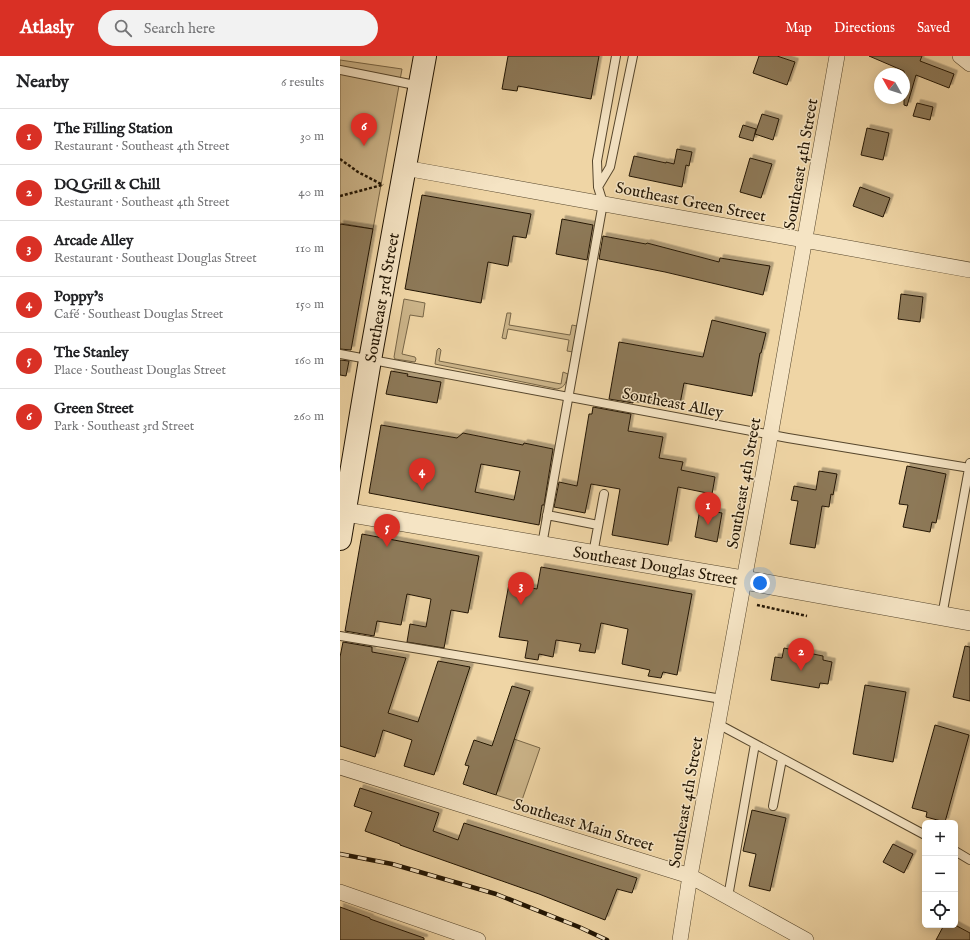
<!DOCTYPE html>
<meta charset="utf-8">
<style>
:root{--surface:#fff;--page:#f2f2f2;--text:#202124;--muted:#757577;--line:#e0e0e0;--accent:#d93025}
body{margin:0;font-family:"IM FELL English",serif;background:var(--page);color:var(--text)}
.controls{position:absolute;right:12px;bottom:12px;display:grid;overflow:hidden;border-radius:6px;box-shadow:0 2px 10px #0003}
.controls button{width:36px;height:36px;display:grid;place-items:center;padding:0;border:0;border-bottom:1px solid var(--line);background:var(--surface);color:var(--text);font:20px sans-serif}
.compass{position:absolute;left:534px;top:12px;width:36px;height:36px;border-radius:50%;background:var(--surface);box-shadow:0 2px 10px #0003;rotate:309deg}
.you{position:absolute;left:420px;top:527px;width:14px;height:14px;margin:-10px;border:3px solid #fff;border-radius:50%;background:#1a73e8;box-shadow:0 0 0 6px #1a73e833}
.badge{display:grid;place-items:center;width:26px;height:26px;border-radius:50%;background:var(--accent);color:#fff;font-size:13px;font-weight:700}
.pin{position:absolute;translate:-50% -33px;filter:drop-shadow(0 1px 2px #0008)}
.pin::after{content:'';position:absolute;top:21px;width:14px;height:12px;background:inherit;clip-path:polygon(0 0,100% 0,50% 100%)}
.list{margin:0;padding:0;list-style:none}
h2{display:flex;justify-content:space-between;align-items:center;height:52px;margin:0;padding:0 16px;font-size:17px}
h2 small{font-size:13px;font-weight:400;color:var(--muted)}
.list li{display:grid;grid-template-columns:26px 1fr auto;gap:12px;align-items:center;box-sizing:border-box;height:56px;padding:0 16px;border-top:1px solid var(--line)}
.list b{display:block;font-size:15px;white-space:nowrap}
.list p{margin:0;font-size:13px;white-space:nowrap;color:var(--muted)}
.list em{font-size:13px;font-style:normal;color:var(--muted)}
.icon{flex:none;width:22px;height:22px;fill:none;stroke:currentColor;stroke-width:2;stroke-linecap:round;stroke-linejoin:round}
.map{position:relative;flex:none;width:630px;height:884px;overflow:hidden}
header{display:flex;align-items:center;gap:24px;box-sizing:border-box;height:56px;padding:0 20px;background:var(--accent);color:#fff}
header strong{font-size:19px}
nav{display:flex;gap:22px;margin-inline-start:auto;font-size:14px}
.search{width:280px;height:36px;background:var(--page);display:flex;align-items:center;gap:10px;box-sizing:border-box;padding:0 14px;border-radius:22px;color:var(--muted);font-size:15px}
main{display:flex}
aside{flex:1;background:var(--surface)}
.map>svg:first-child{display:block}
.green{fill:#ccb58a;stroke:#786647}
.building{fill:#8d7958;stroke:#231604;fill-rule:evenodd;filter:url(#shadow)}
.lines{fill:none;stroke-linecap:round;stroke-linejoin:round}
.service-casing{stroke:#56462c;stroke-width:10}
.minor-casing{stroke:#56462c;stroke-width:16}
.tertiary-casing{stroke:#56462c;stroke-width:20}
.secondary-casing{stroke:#231604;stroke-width:24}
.path{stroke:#231604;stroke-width:2.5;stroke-dasharray:3 2;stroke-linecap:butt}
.service{stroke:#f5e4c4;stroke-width:8}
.minor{stroke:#f5e4c4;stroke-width:15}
.tertiary{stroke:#f5e4c4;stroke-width:19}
.secondary{stroke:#f5e4c4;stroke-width:22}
.rail-casing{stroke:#231604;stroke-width:4.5}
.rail{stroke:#f5e4c4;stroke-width:3;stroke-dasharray:9;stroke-linecap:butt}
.labels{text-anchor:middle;stroke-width:3;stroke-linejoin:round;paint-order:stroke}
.street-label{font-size:16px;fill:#231604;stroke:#f5e4c4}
</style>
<header>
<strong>Atlasly</strong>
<div class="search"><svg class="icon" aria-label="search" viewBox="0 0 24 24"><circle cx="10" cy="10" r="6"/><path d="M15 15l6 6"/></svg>Search here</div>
<nav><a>Map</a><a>Directions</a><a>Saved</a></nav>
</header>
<main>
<aside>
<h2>Nearby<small>6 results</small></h2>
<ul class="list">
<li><span class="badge">1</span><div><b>The Filling Station</b><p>Restaurant · Southeast 4th Street</p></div><em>30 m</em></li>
<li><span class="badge">2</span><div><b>DQ Grill &amp; Chill</b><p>Restaurant · Southeast 4th Street</p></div><em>40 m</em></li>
<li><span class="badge">3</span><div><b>Arcade Alley</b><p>Restaurant · Southeast Douglas Street</p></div><em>110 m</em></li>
<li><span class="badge">4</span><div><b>Poppy's</b><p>Café · Southeast Douglas Street</p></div><em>150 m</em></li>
<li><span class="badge">5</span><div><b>The Stanley</b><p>Place · Southeast Douglas Street</p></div><em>160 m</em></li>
<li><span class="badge">6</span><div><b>Green Street</b><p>Park · Southeast 3rd Street</p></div><em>260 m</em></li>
</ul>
</aside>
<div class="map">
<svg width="630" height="884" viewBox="0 0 630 884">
<defs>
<filter id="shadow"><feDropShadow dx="3.5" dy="-3.5" stdDeviation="0" flood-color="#0004"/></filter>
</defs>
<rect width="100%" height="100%" fill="#efd5a5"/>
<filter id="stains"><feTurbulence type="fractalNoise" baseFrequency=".005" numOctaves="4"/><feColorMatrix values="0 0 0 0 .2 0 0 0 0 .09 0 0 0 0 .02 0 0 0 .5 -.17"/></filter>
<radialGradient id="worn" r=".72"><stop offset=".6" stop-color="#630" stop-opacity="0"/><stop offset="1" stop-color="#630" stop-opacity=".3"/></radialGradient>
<path class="green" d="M0,4L62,13L33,173L0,167Z
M64,243L85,247L83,261L70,259L62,298L75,301L76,303L75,306L55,303L54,301Z
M167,257H171L169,269L230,279L232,269L237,270L233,296L227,295L229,284L168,273L166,283L162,282Z
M99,292L101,294L99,305L221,328L223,316L228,318C226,326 226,331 217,333L95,308L97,294Z
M174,683L200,692L181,747L156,739Z"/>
<path class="building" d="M168,0H259L251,43L178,30L177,35L162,33Z
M419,0H437L455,6L447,29L413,17Z
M529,0H582L580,5L614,18L609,32L576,19L567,50L564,49V15Z
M577,47L593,51L590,64L573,60Z
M422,58L439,63L433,84L415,78Z
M403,69L416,73L413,85L399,81Z
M527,72L549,77L543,104L521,99Z
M337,93L352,96L349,110L346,109L342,131L289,120L294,100L326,107V106L334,108Z
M410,102L432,108L421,142L400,136Z
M520,131L550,142L543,161L513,150Z
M82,139L191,158L186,182L173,180L168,210L148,206L141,247L65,233Z
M222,163L253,169L247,204L216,198Z
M0,168L33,173L11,294L0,293Z
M263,180L306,188L307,187L379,206L380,202L430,210L423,239L325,216L259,203Z
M561,238L583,241L580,266L558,263Z
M372,264L426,277L421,297H420L412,340L344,327L339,353L293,345V347L269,343L279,286L363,301Z
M0,304L9,305L6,320L0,319Z
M51,315L68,318L67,320L101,326L97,347L46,338Z
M253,351L291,358L288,375L323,381L319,402L343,406L341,414L375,421L372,438L338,431L328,489L272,479L280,433L251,428L245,457L214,451L219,426L237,430L249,358H252Z
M41,369L117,382L123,377L183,389L184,387L213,393L204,449H202L199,469L29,437ZM141,408L180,415L174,444L135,436Z
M567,410L606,418L596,467L592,466L590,476L563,471L568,449L559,448Z
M479,415L497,418L493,439L491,438L489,451L482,450L475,492L450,488L458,445L451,444L454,430L476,434Z
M360,453L382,457L377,486L355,481Z
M22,478L139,500L128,557L111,554L104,592L67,586L70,568L86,571L91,543L67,538L61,569L37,565L34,580L5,575Z
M201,511L352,538L337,619L323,616L321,622L308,620L310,614L282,608L288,573L261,567L255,597L239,595L241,588L216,584L213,601L199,598L198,604L185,602L188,585L159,581L169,528L197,533Z
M3,586L32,591V596L66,602L48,657L78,666L98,605L130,611L94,719L64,710L72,684L43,674L35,701L0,690V601Z
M625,590L630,591V645L613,641Z
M444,592L483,600V604L492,606L488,628L480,627L479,632L431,624L435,601L442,602Z
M525,629L566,636L553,706L513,698Z
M172,630L190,635L156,739L123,728L129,710L125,709L134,684L152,690Z
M595,669L629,679L605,766L586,761L587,756L572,752Z
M20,732L99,757L93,775L118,784L124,767L297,822L292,837L277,833L265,864L199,838L60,789V788L25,775L32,756L14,750Z
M412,754L446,762L430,835L409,830L416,798L403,795Z
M553,788L573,798L564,817L543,806Z
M0,851L30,862V863L84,882V884H0Z
M604,869H615L630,877V884H596Z"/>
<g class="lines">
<g class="service-casing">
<path id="service" d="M0,14L80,30
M258,131L257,105L276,0
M0,298L448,382L630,412
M207,459L258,469
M202,489L263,147L258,131L270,111L293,0
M253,498L264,438
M602,560L630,407
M0,580L382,643
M378,668L585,779
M433,750L442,703
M615,795L630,804
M388,841L415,688"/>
</g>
<g class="minor-casing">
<path id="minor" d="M620,0L630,8
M65,112L630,214
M0,711L350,820L466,884
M0,836L138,884
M340,884L350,820L427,398L497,0"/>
</g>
<g class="tertiary-casing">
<g id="tertiary">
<path id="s1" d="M5,456L404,524L630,565"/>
</g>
</g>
<g class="secondary-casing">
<g id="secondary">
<path id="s2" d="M0,483L30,304L85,0"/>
</g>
</g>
<path class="path" d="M0,103L18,116L43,129
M0,140L42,129
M417,549L467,560"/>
<use href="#service" class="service"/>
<use href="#minor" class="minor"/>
<use href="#tertiary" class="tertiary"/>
<use href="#secondary" class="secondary"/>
<g class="rail-casing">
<path id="rail" d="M0,798L52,808L156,838L239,871L267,884"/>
</g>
<use href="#rail" class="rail"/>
</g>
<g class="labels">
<g class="street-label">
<text transform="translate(460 108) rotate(-80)" y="6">Southeast 4th Street</text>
<text transform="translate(351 145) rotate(11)" y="6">Southeast Green Street</text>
<text dy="6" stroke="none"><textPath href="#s2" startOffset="245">Southeast 3rd Street</textPath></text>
<text transform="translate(333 346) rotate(11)" y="6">Southeast Alley</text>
<text transform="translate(403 427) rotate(-80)" y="6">Southeast 4th Street</text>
<text dy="6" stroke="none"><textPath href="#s1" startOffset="315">Southeast Douglas Street</textPath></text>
<text transform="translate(345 746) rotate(-80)" y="6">Southeast 4th Street</text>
<text transform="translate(244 768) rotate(17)" y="6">Southeast Main Street</text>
</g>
</g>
<rect width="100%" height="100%" filter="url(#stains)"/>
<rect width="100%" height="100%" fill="url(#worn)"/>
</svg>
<div class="controls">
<button>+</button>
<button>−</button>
<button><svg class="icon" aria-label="locate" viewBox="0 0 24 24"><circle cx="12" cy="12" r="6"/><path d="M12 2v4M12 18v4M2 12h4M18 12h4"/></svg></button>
</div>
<svg class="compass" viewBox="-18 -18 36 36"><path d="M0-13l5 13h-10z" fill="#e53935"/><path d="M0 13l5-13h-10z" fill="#757577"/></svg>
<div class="you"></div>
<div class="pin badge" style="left:368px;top:469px">1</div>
<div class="pin badge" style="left:461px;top:615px">2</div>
<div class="pin badge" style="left:181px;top:549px">3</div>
<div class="pin badge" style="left:82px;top:435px">4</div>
<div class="pin badge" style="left:47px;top:491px">5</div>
<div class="pin badge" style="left:24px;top:90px">6</div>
</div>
</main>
